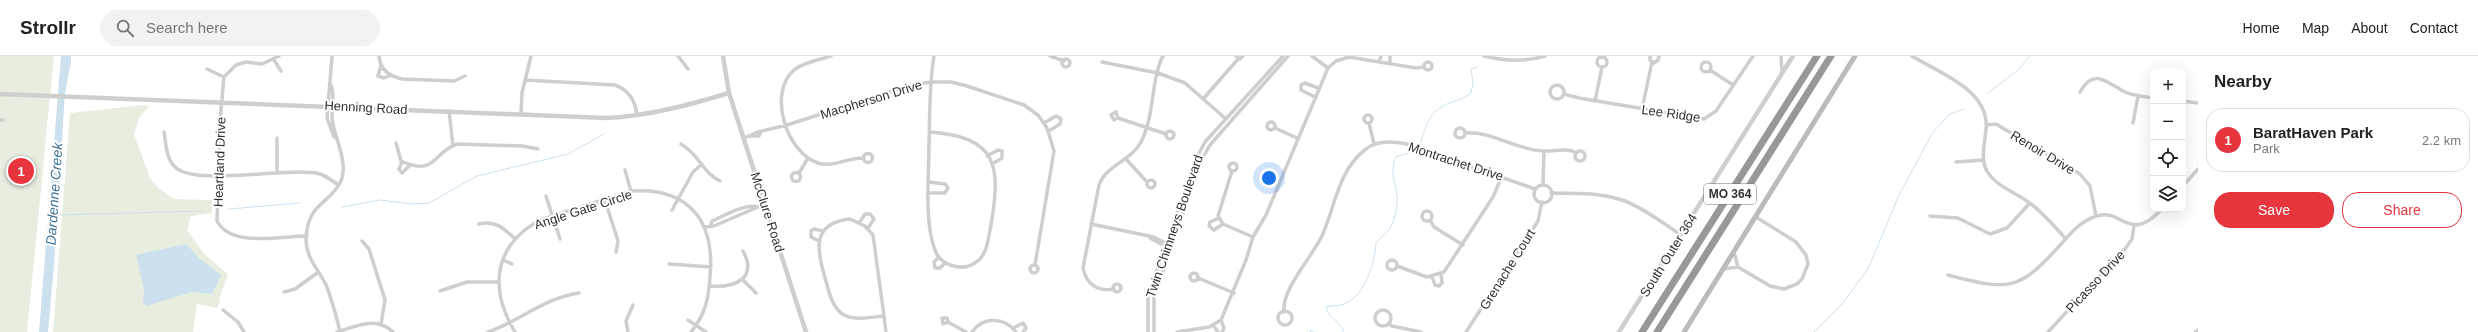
<!DOCTYPE html>
<meta charset="utf-8">
<style>
:root{--surface:#fff;--page:#f2f2f2;--text:#222;--muted:#767676;--line:#e0e0e0;--accent:#e7353e}
body{margin:0;font-family:Helvetica,sans-serif;background:var(--page);color:var(--text)}
.controls{position:absolute;right:12px;top:12px;display:grid;overflow:hidden;border-radius:8px;box-shadow:0 4px 16px #0002}
.controls button{width:36px;height:36px;display:grid;place-items:center;padding:0;border:0;border-bottom:1px solid var(--line);background:var(--surface);color:var(--text);font:20px sans-serif}
.you{position:absolute;left:1269px;top:122px;width:14px;height:14px;margin:-10px;border:3px solid #fff;border-radius:50%;background:#1a73e8;box-shadow:0 0 0 6px #1a73e833}
.badge{display:grid;place-items:center;width:26px;height:26px;border-radius:50%;background:var(--accent);color:#fff;font-size:13px;font-weight:700}
.pin{position:absolute;translate:-50% -50%;border:2px solid #fff;box-shadow:0 1px 4px #0006}
.list{margin:0;padding:0;list-style:none}
h2{display:flex;justify-content:space-between;align-items:center;height:52px;margin:0;padding:0 16px;font-size:17px}
h2 small{font-size:13px;font-weight:400;color:var(--muted)}
.list li{display:grid;grid-template-columns:26px 1fr auto;gap:12px;align-items:center;box-sizing:border-box;height:64px;margin:0 8px 8px;padding:0 8px;border:1px solid var(--line);border-radius:16px}
.list b{display:block;font-size:15px;white-space:nowrap}
.list p{margin:0;font-size:13px;white-space:nowrap;color:var(--muted)}
.list em{font-size:13px;font-style:normal;color:var(--muted)}
.actions{display:flex;gap:8px;padding:12px 16px}
.actions a{flex:1;padding:9px 0;border:1px solid var(--accent);border-radius:16px;text-align:center;font-size:14px;color:var(--accent)}
.actions .main{background:var(--accent);color:#fff}
.icon{flex:none;width:22px;height:22px;fill:none;stroke:currentColor;stroke-width:2;stroke-linecap:round;stroke-linejoin:round}
.map{position:relative;flex:none;width:2198px;height:276px;overflow:hidden}
header{display:flex;align-items:center;gap:24px;box-sizing:border-box;height:56px;padding:0 20px;background:var(--surface);border-bottom:1px solid var(--line)}
header strong{font-size:19px}
nav{display:flex;gap:22px;margin-inline-start:auto;font-size:14px}
.search{width:280px;height:36px;background:var(--page);display:flex;align-items:center;gap:10px;box-sizing:border-box;padding:0 14px;border-radius:22px;color:var(--muted);font-size:15px}
main{display:flex}
aside{flex:1;background:var(--surface)}
.map>svg:first-child{display:block}
.green{fill:#e7eee0}
.water{fill:#cce0ed}
.lines{fill:none;stroke-linecap:round;stroke-linejoin:round}
.stream{stroke:#cce0ed;stroke-width:1}
.minor{stroke:#cecece;stroke-width:3.5}
.tertiary{stroke:#cecece;stroke-width:4.5}
.secondary{stroke:#bbb;stroke-width:5}
.motorway{stroke:#989898;stroke-width:7}
.labels{text-anchor:middle;stroke-width:4;stroke-linejoin:round;paint-order:stroke}
.shield{fill:#fff;stroke:#6f6f6f;stroke-width:1}
.shield-label{font-size:12px;font-weight:bold;fill:#313131}
.street-label{font-size:13px;fill:#313131;stroke:#fff}
.water-label{font-size:14px;font-style:italic;fill:#3d7196;stroke:#fff}
</style>
<header>
<strong>Strollr</strong>
<div class="search"><svg class="icon" aria-label="search" viewBox="0 0 24 24"><circle cx="10" cy="10" r="6"/><path d="M15 15l6 6"/></svg>Search here</div>
<nav><a>Home</a><a>Map</a><a>About</a><a>Contact</a></nav>
</header>
<main>
<div class="map">
<svg width="2198" height="276" viewBox="0 0 2198 276">
<rect width="100%" height="100%" fill="#fff"/>
<path class="green" d="M0,0H54L27,276H0Z
M144,49L149,50L139,62L134,78L150,122L157,131L174,143L212,144V157L191,160L187,174L204,198L228,218L219,244L220,246L217,252L197,248L193,276H53L70,57Z"/>
<path class="water" d="M61,0H71V5L65,37L54,209L48,276H39Z
M186,188L200,203L221,219L212,238L192,236L146,250L143,246L144,233L136,199Z"/>
<g class="lines">
<path class="stream" d="M1988,37L2018,14L2030,0
M342,151L380,144L412,148L429,147L477,120L568,98L604,78
M229,153L300,147
M57,159L203,155
M1310,276L1311,274L1314,276
M1343,276V272L1328,257L1326,251C1331,249 1336,250 1341,249C1364,244 1375,207 1376,187C1379,183 1383,180 1387,176C1394,169 1398,151 1397,141C1396,126 1389,116 1396,101L1418,94C1424,79 1426,58 1443,50C1452,45 1463,44 1471,37L1473,27L1471,13L1478,11
M1814,276L1842,248L1868,213L1899,139L1933,76L1950,58L1964,53"/>
<path class="minor" d="M279,0L262,8L246,6L236,9L224,21L220,65L217,165C231,192 280,180 307,180
M332,0L327,62L334,81
M379,0C380,13 389,20 402,23L454,25L465,20
M678,0L688,13
M831,0C819,4 804,6 794,14C767,38 787,97 818,107C833,112 849,101 864,102
M1050,0L1064,5
M1236,0L1240,3L1243,0
M1312,0L1328,12
M1484,0C1504,5 1525,6 1545,0
M1650,0V4L1654,7L1658,4L1659,0
M1781,0L1782,16
M1912,0C1939,17 1990,34 1986,73C1985,86 1980,104 1987,115C1996,131 2018,137 2031,148C2044,158 2055,171 2066,183
M1597 6a5 5 0 1 1 10 0a5 5 0 1 1-10 0Z
M1062 7a4 4 0 1 1 8 0a4 4 0 1 1-8 0Z
M274,4L281,15
M1102,6L1158,17L1185,27L1226,63
M1379,6L1381,0
M1424 10a4 4 0 1 1 8 0a4 4 0 1 1-8 0Z
M1701 11a5 5 0 1 1 10 0a5 5 0 1 1-10 0Z
M1390,8V0
M381,9L378,20L384,22L391,19
M207,13L224,21
M1710,14L1733,29
M525,24L615,29C629,34 635,44 637,59
M1550 36a7 7 0 1 1 14 0a7 7 0 1 1-14 0Z
M331,29C335,40 332,51 332,62C334,82 350,108 340,127C328,149 308,147 306,182C306,203 318,212 326,229C332,243 336,260 340,275
M2080,36C2094,11 2107,27 2125,36C2133,40 2144,40 2153,42
M1564,38L1579,42L1704,63L1716,55L1753,0
M1315,41L1301,34V29L1305,27L1318,32
M1204,42L1238,3
M1595,45L1602,11
M2183,45L2198,47
M1642,53L1652,6
M449,55L453,90
M521,58L522,37L531,0
M1364 63a4 4 0 1 1 8 0a4 4 0 1 1-8 0Z
M1118,62L1116,56L1111,59L1114,64L1118,62L1166,78
M0,64H3
M1267 70a4 4 0 1 1 8 0a4 4 0 1 1-8 0Z
M1044,67L1056,60L1061,63L1060,68L1049,75
M1369,67L1374,88
M2133,67L2138,40
M1987,69L1996,68L2080,118L2090,130L2096,160
M1275,72L1297,82
M1455 77a5 5 0 1 1 10 0a5 5 0 1 1-10 0Z
M1166 79a4 4 0 1 1 8 0a4 4 0 1 1-8 0Z
M164,76C166,87 166,103 175,111C195,131 289,110 320,118C327,120 333,126 339,129
M930,76C998,81 1001,110 991,169C988,182 988,199 975,207C961,216 940,209 935,194C924,166 929,118 929,88C930,59 929,29 934,0
M1465,77C1492,75 1516,94 1543,95C1555,96 1566,91 1577,97
M750,80H759L761,76
M744,82L758,76L787,69L911,29L931,26H951L967,30L1024,49L1038,59L1047,72L1054,95L1035,209
M396,87L401,105C436,121 433,96 457,88L522,90L538,93
M681,88C698,97 703,117 720,125
M1575 100a5 5 0 1 1 10 0a5 5 0 1 1-10 0Z
M863.5 102a4.5 4.5 0 1 1 9 0a4.5 4.5 0 1 1-9 0Z
M987,100L998,94L1002,95V102L992,108
M1126,103L1147,126
M402,106L399,113L402,117L410,109
M1956,106L1984,104
M1229 111a4 4 0 1 1 8 0a4 4 0 1 1-8 0Z
M625,114L631,135
M1232,115L1218,160L1223,168L1253,181
M791.5 121a4.5 4.5 0 1 1 9 0a4.5 4.5 0 1 1-9 0Z
M277,117V82
M799,117L808,102
M1147 128a4 4 0 1 1 8 0a4 4 0 1 1-8 0Z
M1543,129L1544,95
M1534 138a9 9 0 1 1 18 0a9 9 0 1 1-18 0Z
M2183,130L2198,113
M928,137H945L948,132L945,128L928,126
M1551,137C1576,138 1602,136 1625,145C1645,153 1663,167 1681,179
M546,140L560,183
M605,144L618,185L616,196
M672,154L693,116L702,108
M1422 160a5 5 0 1 1 10 0a5 5 0 1 1-10 0Z
M1930,160L1958,162L1990,178L2007,172L2030,147
M1219,162L1210,166L1209,170L1214,174L1223,168
M850,163L865,170L873,179L884,260C872,261 855,265 844,259C833,253 829,237 826,225C817,196 810,167 850,163Z
M1430,164L1434,171L1463,189
M859,167L865,158H870L874,163L868,172
M479,168C495,164 504,172 515,183
M1091,168L1154,181L1167,188
M711,169L712,165C724,160 745,147 759,151
M705,171L714,170L765,148
M1150,182L1161,188L1165,187
M362,185L369,193L385,244L381,268
M819,185L811,181V175L814,173L823,175
M1734,196L1738,211
M939,201L934,206L935,212H940L945,207
M503,204L512,208
M1387 209a5 5 0 1 1 10 0a5 5 0 1 1-10 0Z
M669,208L711,211
M1030 213a4 4 0 1 1 8 0a4 4 0 1 1-8 0Z
M1397,210L1427,221L1444,216L1493,141L1502,120
M1723,213L1738,211L1770,230L1784,233L1797,228L1802,223L1808,208L1806,199L1796,186L1756,161
M1190 221a4 4 0 1 1 8 0a4 4 0 1 1-8 0Z
M1948,219C2010,235 2018,236 2062,187C2071,177 2080,166 2094,161C2123,149 2127,190 2162,153
M1432,221L1435,229L1439,230L1442,227L1441,218
M1198,222L1234,237
M742,223L756,237
M1113 232a4 4 0 1 1 8 0a4 4 0 1 1-8 0Z
M710,230C734,232 758,223 743,195
M1114,233C1098,236 1086,228 1083,212L1099,129C1106,109 1131,105 1141,86C1155,59 1151,22 1163,0
M440,235L467,226H498
M284,236L295,233L317,217
M223,254L238,266L244,276
M1375 262a8 8 0 1 1 16 0a8 8 0 1 1-16 0Z
M1278 262a7 7 0 1 1 14 0a7 7 0 1 1-14 0Z
M1284,256C1281,234 1312,201 1322,180C1335,151 1338,114 1366,93C1377,84 1393,85 1407,88L1535,133
M884,260L886,276
M688,264L706,276
M1221,264L1224,272L1222,276
M948,266L943,268L942,262H947L948,266L966,276
M1389,268L1392,270L1421,276
M1213,269L1218,276
M1013,272L1023,267L1026,272L1023,276
M337,276C356,270 376,260 393,276
M488,276C520,265 544,242 579,237
M515,276C489,233 493,190 540,164L631,135C689,131 715,165 710,220C709,242 705,259 691,276
M628,276L626,265L633,249
M972,276C984,260 1004,261 1016,276
M1148,276V240L1196,103L1205,86L1283,0
M1154,276V241L1201,105L1210,89L1288,0
M1177,276L1209,271L1221,264L1246,204L1253,181L1266,159L1328,12L1336,5L1349,1L1416,12L1424,11
M1466,276L1538,165L1542,146
M2048,276L2125,193L2132,183L2134,170
M2195,276L2198,274"/>
<path class="tertiary" d="M723,0L729,37L806,276
M0,38L607,62C648,60 689,49 729,37
M1619,276L1793,0"/>
<path class="secondary" d="M1684,276L1855,0"/>
<path class="motorway" d="M1642,276L1817,0
M1657,276L1831,0"/>
</g>
<g class="labels">
<rect class="shield" x="1704" y="128" width="52" height="20" rx="3"/>
<g class="shield-label">
<text x="1730" y="142">MO 364</text>
</g>
<g class="street-label">
<text transform="translate(871 43) rotate(-17)" y="5">Macpherson Drive</text>
<text transform="translate(366 51) rotate(3)" y="5">Henning Road</text>
<text transform="translate(1671 57) rotate(8)" y="5">Lee Ridge</text>
<text transform="translate(2043 96) rotate(31)" y="5">Renoir Drive</text>
<text transform="translate(1456 105) rotate(18)" y="5">Montrachet Drive</text>
<text transform="translate(219 106) rotate(-88)" y="5">Heartland Drive</text>
<text transform="translate(583 153) rotate(-18)" y="5">Angle Gate Circle</text>
<text transform="translate(768 156) rotate(72)" y="5">McClure Road</text>
<text transform="translate(1174 170) rotate(-71)" y="5">Twin Chimneys Boulevard</text>
<text transform="translate(1668 199) rotate(-58)" y="5">South Outer 364</text>
<text transform="translate(1507 213) rotate(-58)" y="5">Grenache Court</text>
<text transform="translate(2095 225) rotate(-47)" y="5">Picasso Drive</text>
</g>
<g class="water-label">
<text transform="translate(54 138) rotate(-86)" y="5">Dardenne Creek</text>
</g>
</g>
</svg>
<div class="controls">
<button>+</button>
<button>−</button>
<button><svg class="icon" aria-label="locate" viewBox="0 0 24 24"><circle cx="12" cy="12" r="6"/><path d="M12 2v4M12 18v4M2 12h4M18 12h4"/></svg></button>
<button><svg class="icon" aria-label="layers" viewBox="0 0 24 24"><path d="M12 4l9 5-9 5-9-5zM3 14l9 5 9-5"/></svg></button>
</div>
<div class="you"></div>
<div class="pin badge" style="left:21px;top:115px">1</div>
</div>
<aside>
<h2>Nearby<small></small></h2>
<ul class="list">
<li><span class="badge">1</span><div><b>BaratHaven Park</b><p>Park</p></div><em>2.2 km</em></li>
</ul>
<div class="actions"><a class="main">Save</a><a>Share</a></div>
</aside>
</main>
